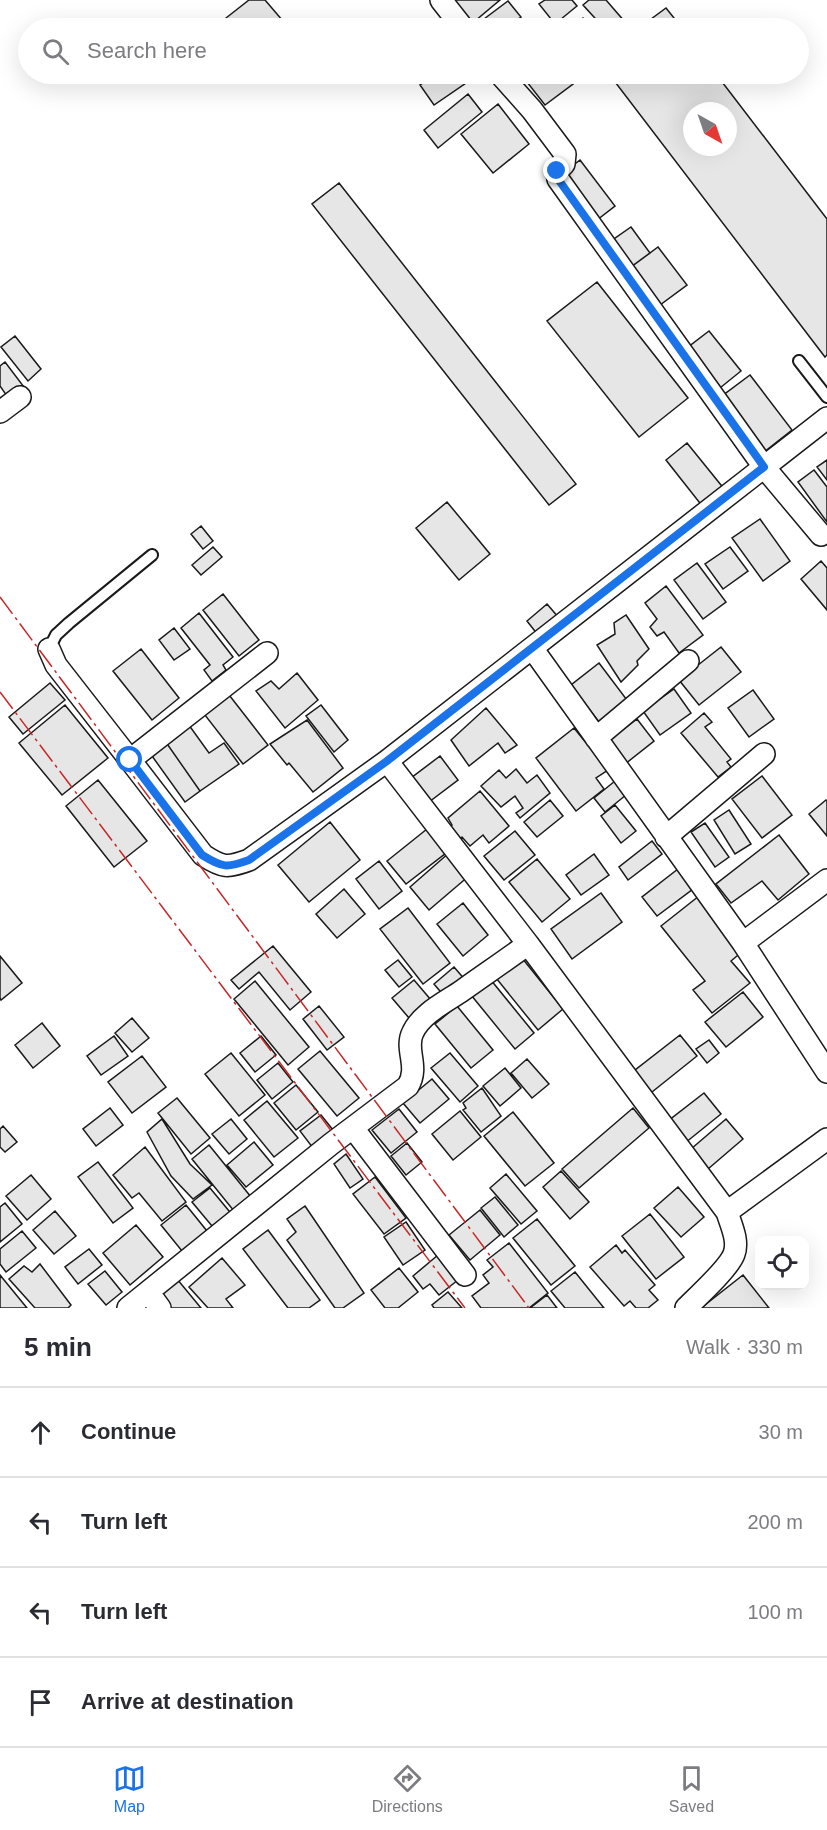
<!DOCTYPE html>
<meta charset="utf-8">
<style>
:root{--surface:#fff;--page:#f2f2f3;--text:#2b2b33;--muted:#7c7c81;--line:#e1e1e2;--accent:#1a73e8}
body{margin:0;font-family:Helvetica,sans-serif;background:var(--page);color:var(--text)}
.controls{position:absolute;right:18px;bottom:18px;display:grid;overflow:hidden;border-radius:12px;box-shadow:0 6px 24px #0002}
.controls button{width:54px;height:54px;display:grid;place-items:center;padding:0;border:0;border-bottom:2px solid var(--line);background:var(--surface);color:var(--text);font:30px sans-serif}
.compass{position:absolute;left:683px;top:102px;width:54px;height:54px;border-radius:50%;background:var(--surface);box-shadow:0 6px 24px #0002;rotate:140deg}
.stop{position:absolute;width:18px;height:18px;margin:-14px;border:4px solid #1a73e8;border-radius:50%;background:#fff}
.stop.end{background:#1a73e8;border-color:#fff;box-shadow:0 2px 6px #0008}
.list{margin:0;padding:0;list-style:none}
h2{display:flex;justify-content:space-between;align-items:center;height:78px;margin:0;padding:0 24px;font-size:26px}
h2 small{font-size:20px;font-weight:400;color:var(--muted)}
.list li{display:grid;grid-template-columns:39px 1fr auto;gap:18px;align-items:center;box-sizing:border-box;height:90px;padding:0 24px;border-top:2px solid var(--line)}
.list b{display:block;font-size:22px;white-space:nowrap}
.list em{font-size:20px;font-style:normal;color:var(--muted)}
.icon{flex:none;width:33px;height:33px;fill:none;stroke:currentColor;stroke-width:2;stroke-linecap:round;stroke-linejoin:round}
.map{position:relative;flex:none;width:827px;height:1308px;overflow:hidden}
.search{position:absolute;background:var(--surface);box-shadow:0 6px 24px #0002;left:18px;right:18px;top:18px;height:66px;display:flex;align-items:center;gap:15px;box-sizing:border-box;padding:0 21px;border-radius:33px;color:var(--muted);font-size:22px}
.sheet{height:438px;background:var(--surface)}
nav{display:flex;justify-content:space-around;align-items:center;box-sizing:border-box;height:84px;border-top:2px solid var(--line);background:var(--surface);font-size:16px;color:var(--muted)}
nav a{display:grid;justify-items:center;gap:3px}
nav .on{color:var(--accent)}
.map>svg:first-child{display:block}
.building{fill:#e6e6e6;stroke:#1a1a1a;stroke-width:1.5;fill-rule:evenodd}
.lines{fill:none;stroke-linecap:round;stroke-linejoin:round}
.service-casing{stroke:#1a1a1a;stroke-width:14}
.minor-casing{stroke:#1a1a1a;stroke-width:24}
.service{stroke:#fff;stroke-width:10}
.minor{stroke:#fff;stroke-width:21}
.power{stroke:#c62828;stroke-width:1.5;stroke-dasharray:21 4.5 3 4.5;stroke-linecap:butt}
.route{stroke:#1a73e8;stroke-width:8}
</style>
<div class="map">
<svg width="827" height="1308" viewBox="0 0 827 1308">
<rect width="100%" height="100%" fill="#fff"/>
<path class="building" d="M249,0H265L289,28H235L226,18Z
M447,0H500L469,26Z
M545,0H572L577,6L555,24L539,4Z
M589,0H606L625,22L617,28H604L583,5Z
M508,1L521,17L506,28H479L476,25Z
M666,8L682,28H639Z
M583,18L592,28H571Z
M436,74H459L466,83L434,105L420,85Z
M538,74H565L573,84L545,105L527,82Z
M609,74H716L827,219V355L825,357ZM692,111H728V147H692Z
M468,94L482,112L438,148L424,130Z
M498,104L529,144L493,173L461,134Z
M580,160L615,206L597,220L562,174Z
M339,183L576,484L549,505L312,204Z
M631,227L650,253L631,267L611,241Z
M658,247L687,285L660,305L631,267Z
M597,282L688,398L639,437L547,321Z
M709,331L741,371L715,392L683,351Z
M15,336L41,369L28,381L1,347Z
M5,362L24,387L9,399L0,386V366Z
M750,375L792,430L764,452L722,396Z
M687,443L725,490L703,507L666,460Z
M827,460V480L817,467Z
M814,470L827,487V522L798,482Z
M447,502L490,554L459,580L416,528Z
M760,519L790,561L763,581L732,538Z
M201,526L213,541L203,549L191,534Z
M213,547L222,557L201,575L192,565Z
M730,547L748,571L723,589L705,564Z
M821,561L827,568V610L801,579Z
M697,563L726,602L703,619L674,580Z
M666,586L703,635L679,653L664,632L657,636L650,627L657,619L645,603Z
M223,594L259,640L239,656L203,610Z
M547,604L559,618L538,635L527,621Z
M199,613L233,657L223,665L226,670L212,681L204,670L210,665L181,628Z
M626,615L649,649L637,661L638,665L621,682L597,645L615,634L614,623Z
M174,628L190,649L174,660L159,640Z
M721,647L741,672L699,705L679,680Z
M141,649L179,698L152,720L113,671Z
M599,663L627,700L599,722L571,685Z
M297,673L318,700L285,728L256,691L271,681L279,689Z
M50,683L65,700L23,734L9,717Z
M674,689L691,713L660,735L643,711Z
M753,690L774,719L749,737L728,708Z
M226,691L268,745L243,764L201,710Z
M65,705L108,758L62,795L19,743Z
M321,705L348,740L334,752L306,716Z
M486,708L517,745L505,753L498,743L469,766L451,740Z
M704,713L712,722L705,727L731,759L727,762L731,767L718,777L681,733Z
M637,719L654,741L625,764L608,741Z
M307,720L343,768L313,792L289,763L287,765L270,744Z
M186,721L209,753L224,743L239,764L200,791L163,738Z
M574,728L608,770L596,778L604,789L576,811L536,758Z
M163,738L200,791L185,802L147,749Z
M440,756L458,780L429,802L411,778Z
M516,769L527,783L537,775L550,793L520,818L516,813L523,808L515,796L501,807L481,786L499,770L506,778Z
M762,776L792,815L762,838L732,799Z
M98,780L147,841L114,867L66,806Z
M615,781L626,795L605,812L594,798Z
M480,791L509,826L489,843L483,835L470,846L462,837L459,840L448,828L452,825L448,818Z
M550,800L563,816L537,837L524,822Z
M826,800L827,801V836L809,814Z
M615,805L636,831L621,843L601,816Z
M729,810L751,844L735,854L714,820Z
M330,822L360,860L309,902L278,865Z
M705,823L729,857L715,867L691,832Z
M427,829L446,853L406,884L387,861Z
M515,831L535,855L504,880L484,856Z
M779,835L809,874L778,900L762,881L731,903L716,884Z
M652,841L662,854L628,880L619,867Z
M450,852L470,875L429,910L410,887Z
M594,854L609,875L581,895L566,875Z
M537,859L570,899L542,922L509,882Z
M379,861L402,891L379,909L356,879Z
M678,869L693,889L657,916L642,897Z
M344,889L365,914L337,938L316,914Z
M601,893L622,922L572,959L551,929Z
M699,896L743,951L731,961L750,983L712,1013L693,990L705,981L661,926Z
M463,903L488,935L463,956L437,924Z
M408,908L450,963L423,984L380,929Z
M273,946L311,992L290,1010L259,972L239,989L231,980Z
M518,953L563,1009L538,1030L492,973Z
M0,956L22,983L1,1000L0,998Z
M398,960L412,977L399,987L385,970Z
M454,967L466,981L445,997L434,984Z
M486,974L534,1033L515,1049L467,990Z
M414,980L431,1000L409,1018L392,998Z
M255,981L309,1047L288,1065L234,999Z
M743,992L763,1017L726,1047L705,1022Z
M319,1006L344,1037L327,1050L303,1019Z
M457,1006L493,1050L471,1068L435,1024Z
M132,1018L149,1038L132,1052L115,1033Z
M42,1023L60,1046L33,1068L15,1045Z
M680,1035L697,1056L647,1096L630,1074Z
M114,1036L128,1056L101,1075L87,1056Z
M261,1036L276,1055L255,1072L240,1053Z
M709,1040L719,1053L707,1063L696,1049Z
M320,1051L359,1098L337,1116L298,1069Z
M231,1053L265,1095L239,1116L205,1074Z
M450,1053L478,1086L460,1102L431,1068Z
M142,1056L166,1087L132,1113L108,1082Z
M527,1059L549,1084L532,1098L511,1073Z
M278,1063L293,1082L272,1099L257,1080Z
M505,1068L521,1088L500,1106L483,1086Z
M432,1079L449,1099L420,1123L403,1103Z
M296,1085L318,1112L296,1130L274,1103Z
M482,1088L501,1116L481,1132L463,1110L466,1108L463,1103Z
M704,1093L721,1114L685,1143L668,1121Z
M177,1098L210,1138L191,1154L158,1113Z
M267,1101L298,1138L274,1157L244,1120Z
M110,1108L123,1125L96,1146L83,1129Z
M633,1108L649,1128L579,1188L562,1169Z
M399,1109L417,1132L391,1153L372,1130Z
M460,1111L481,1137L453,1160L432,1134Z
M513,1112L554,1163L525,1186L484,1136Z
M321,1115L337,1135L316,1152L300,1131Z
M162,1119L190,1164L212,1185L193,1199L171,1176L147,1132Z
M231,1119L247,1139L229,1154L212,1134Z
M726,1119L743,1139L708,1169L691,1149Z
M3,1126L17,1142L5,1152L0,1147V1129Z
M254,1142L273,1165L246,1187L227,1165Z
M407,1143L422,1162L406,1175L391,1156Z
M209,1145L251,1197L234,1211L192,1159Z
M145,1147L186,1202L162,1221L139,1193L132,1198L113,1175Z
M346,1154L363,1179L350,1188L334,1164Z
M98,1162L133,1208L113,1223L78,1177Z
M561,1171L589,1202L570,1219L543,1187Z
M506,1174L537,1211L521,1224L490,1188Z
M31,1175L51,1199L27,1220L6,1196Z
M375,1177L406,1218L384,1234L353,1194Z
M678,1187L704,1217L681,1237L654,1208Z
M210,1188L234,1217L217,1232L192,1202Z
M495,1197L518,1225L504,1237L481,1208Z
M5,1203L22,1224L0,1242V1207Z
M186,1205L207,1231L182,1251L161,1225Z
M305,1206L364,1293L343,1308H335L287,1240L296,1232L287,1219Z
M480,1210L500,1235L470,1260L449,1235Z
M55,1211L76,1236L54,1254L33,1230Z
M650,1214L684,1257L656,1279L622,1236Z
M537,1219L575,1266L551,1285L513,1238Z
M406,1222L425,1250L403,1265L384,1237Z
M136,1225L163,1257L130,1285L103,1253Z
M268,1230L320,1300L309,1308H288L243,1249Z
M22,1231L36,1248L6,1272L0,1264V1249Z
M509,1243L548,1293L529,1308H481L472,1296L489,1283L483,1275L493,1267L487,1260Z
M616,1245L622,1253L625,1250L655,1285L649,1290L658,1300L648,1308H636L630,1301L624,1306L590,1267Z
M89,1249L102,1265L78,1284L65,1267Z
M438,1255L458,1280L439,1295L430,1284L423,1289L413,1276Z
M222,1258L245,1285L226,1299L233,1308H208L189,1287Z
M40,1264L71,1305L68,1308H35L9,1279L24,1266L32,1272Z
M399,1268L418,1292L398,1308H385L371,1290Z
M105,1271L122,1292L106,1305L88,1284Z
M575,1272L604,1308H565L551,1291Z
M0,1275L27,1308H0Z
M743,1275L769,1308H701Z
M177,1279L201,1308H167L157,1295Z
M448,1292L462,1308H434L432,1305Z
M547,1295L557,1308H530Z"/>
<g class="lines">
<g class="service-casing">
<path id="service" d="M799,361L827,397
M49,649L56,635L69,623L152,555"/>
</g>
<g class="minor-casing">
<path id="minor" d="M441,0L463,28
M500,74L532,110L565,154L564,164L557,171L558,179L764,467L821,535
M0,412L20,397
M532,648L743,943L827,1072
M49,649L56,665L130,760
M596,738L688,661
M387,761L827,418
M666,837L764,754
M743,943L827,880
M528,944L727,1212C731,1225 739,1241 734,1254C729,1268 697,1297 686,1308
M353,1128L465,1275
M727,1212L827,1139
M149,1293L160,1308
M128,1308L331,1144L408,1086C420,1066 404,1049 413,1032C422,1013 446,1002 463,990C484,975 506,960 528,944L387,761L249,860C227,868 223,868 203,855L130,760L267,653"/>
</g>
<use href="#service" class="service"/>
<use href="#minor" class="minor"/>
<path class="power" d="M0,597L529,1308
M0,692L465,1308"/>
</g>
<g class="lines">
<path class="route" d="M130,760L202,855C223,868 227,868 249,860L387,761L764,467L558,179L557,171"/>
</g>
</svg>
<div class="controls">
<button><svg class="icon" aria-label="locate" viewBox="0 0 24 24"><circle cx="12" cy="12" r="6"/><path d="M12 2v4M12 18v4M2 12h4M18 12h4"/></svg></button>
</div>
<svg class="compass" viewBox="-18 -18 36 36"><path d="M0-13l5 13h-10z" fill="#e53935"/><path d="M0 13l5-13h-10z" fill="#7c7c81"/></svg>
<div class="stop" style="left:130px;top:760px"></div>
<div class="stop end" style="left:557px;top:171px"></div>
<div class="search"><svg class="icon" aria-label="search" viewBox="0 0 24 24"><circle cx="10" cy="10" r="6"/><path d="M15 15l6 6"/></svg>Search here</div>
</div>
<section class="sheet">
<h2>5 min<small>Walk · 330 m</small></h2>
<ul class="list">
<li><svg class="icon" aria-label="ahead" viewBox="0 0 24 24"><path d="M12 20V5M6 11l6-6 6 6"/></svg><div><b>Continue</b></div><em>30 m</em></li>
<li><svg class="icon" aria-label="left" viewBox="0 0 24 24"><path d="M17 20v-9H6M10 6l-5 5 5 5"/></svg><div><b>Turn left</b></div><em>200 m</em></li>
<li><svg class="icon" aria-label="left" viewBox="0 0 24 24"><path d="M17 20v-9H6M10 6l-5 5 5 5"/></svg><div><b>Turn left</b></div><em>100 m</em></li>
<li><svg class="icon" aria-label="arrive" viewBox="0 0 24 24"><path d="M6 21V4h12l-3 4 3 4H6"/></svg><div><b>Arrive at destination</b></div></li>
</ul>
</section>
<nav>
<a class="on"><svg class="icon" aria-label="map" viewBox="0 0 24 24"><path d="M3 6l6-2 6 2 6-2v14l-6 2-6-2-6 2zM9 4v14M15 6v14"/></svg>Map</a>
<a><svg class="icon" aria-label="directions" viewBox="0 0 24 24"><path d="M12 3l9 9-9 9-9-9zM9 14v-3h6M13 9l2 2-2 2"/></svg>Directions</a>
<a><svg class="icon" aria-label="saved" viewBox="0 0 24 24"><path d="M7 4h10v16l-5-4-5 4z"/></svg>Saved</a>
</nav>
